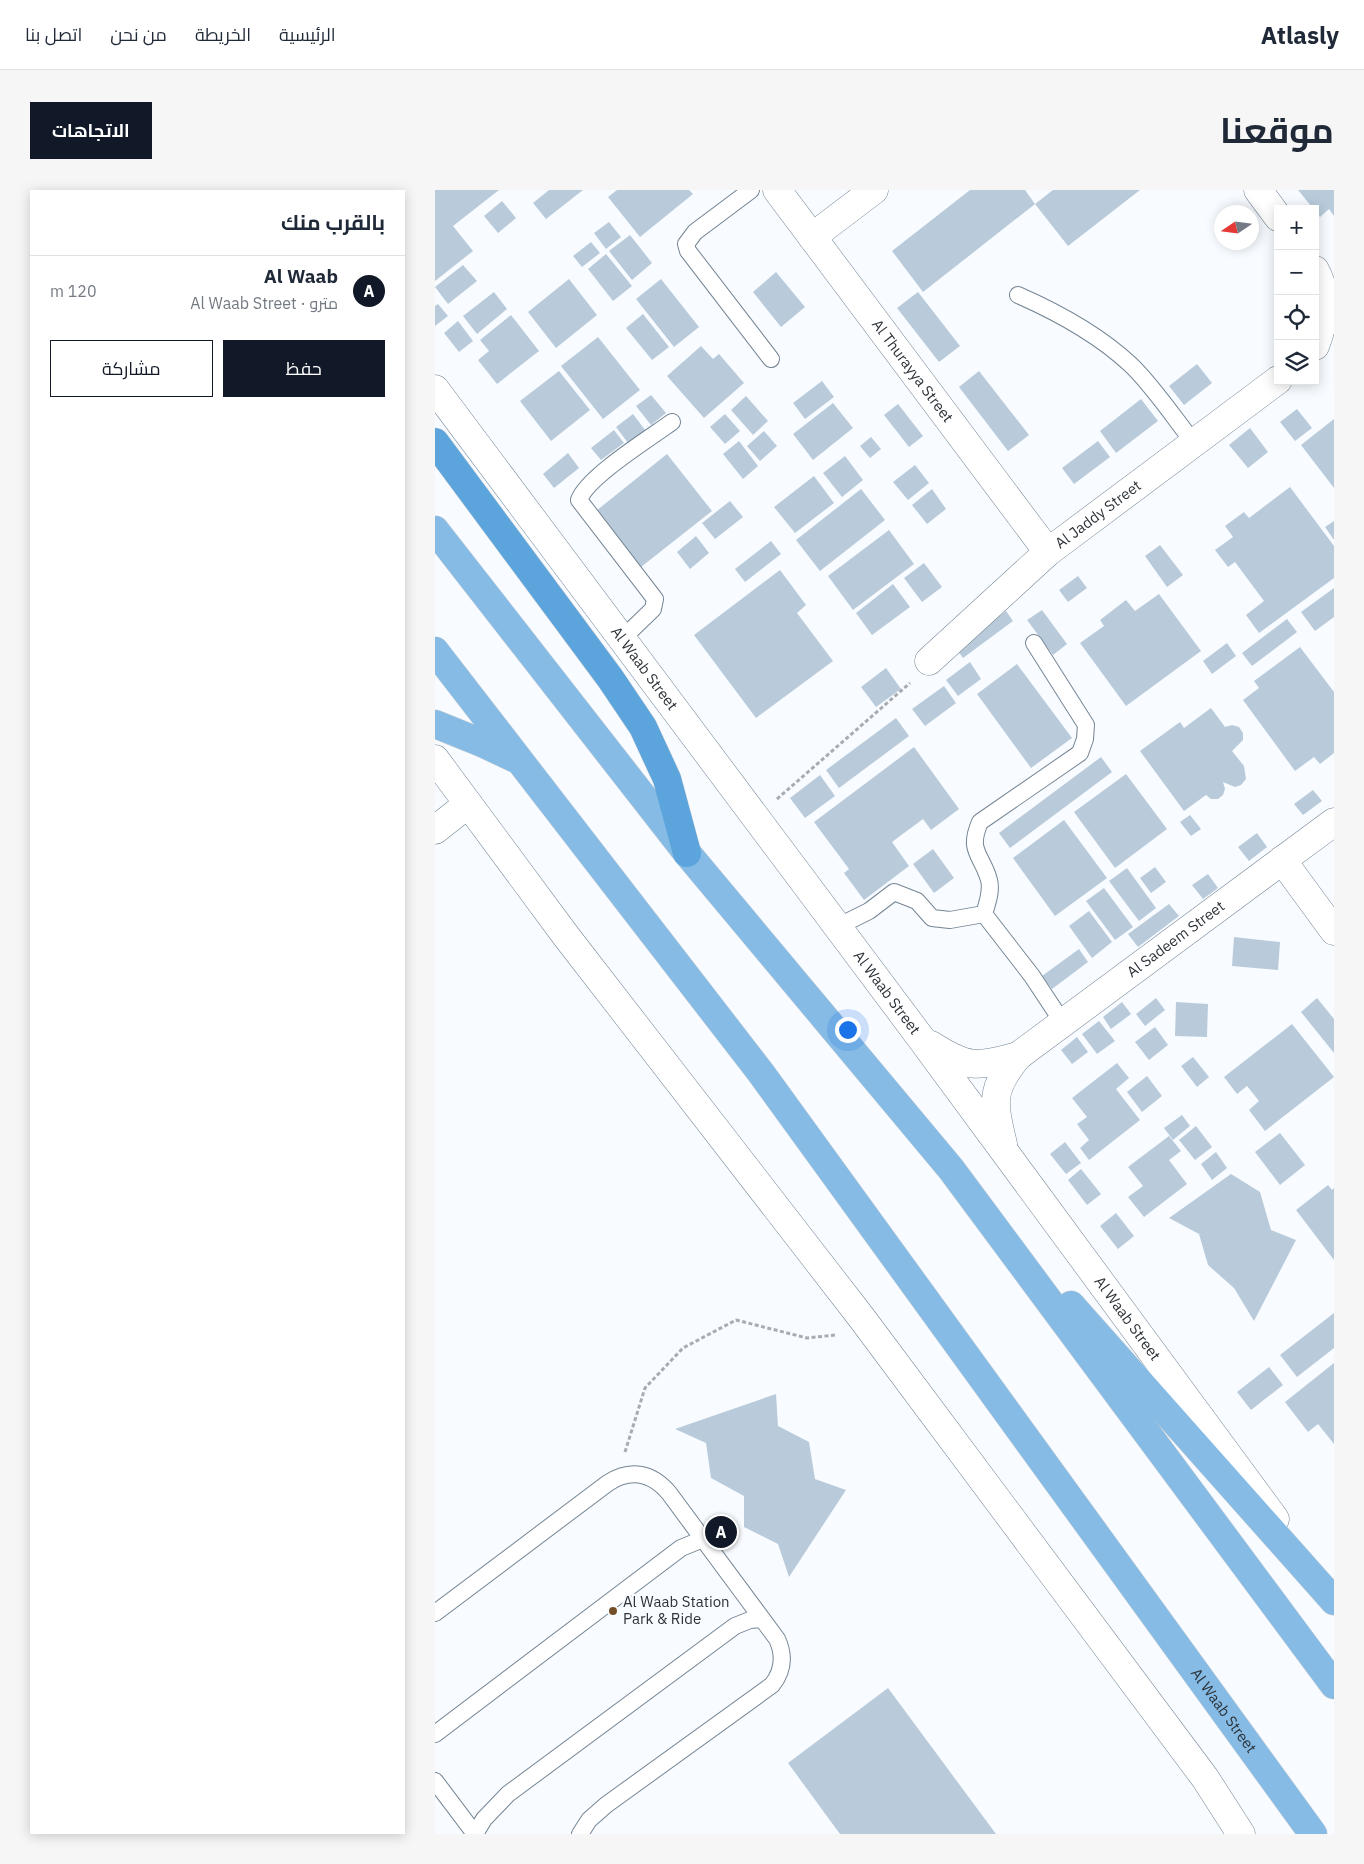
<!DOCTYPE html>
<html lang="ar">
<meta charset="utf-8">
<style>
:root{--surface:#fff;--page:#f6f6f7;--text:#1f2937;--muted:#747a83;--line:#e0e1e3;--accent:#111827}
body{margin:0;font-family:"IBM Plex Sans",Cairo,sans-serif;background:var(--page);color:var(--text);direction:rtl}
.controls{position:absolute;right:15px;top:15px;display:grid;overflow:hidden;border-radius:0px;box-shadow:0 2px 12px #0003}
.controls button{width:45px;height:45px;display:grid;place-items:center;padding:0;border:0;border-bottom:1px solid var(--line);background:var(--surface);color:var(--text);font:25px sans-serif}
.compass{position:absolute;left:779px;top:15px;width:45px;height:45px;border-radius:50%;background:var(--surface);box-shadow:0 2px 12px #0003;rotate:257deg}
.you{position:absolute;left:412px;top:839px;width:18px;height:18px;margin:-12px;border:4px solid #fff;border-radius:50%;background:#1a73e8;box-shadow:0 0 0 8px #1a73e833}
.badge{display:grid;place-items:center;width:32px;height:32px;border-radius:50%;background:var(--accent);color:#fff;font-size:16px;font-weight:700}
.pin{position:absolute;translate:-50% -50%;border:2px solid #fff;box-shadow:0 1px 5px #0006}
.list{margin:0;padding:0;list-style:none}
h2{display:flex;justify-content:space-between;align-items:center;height:65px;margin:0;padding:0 20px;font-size:21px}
h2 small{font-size:16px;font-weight:400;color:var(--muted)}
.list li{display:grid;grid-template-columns:32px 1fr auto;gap:15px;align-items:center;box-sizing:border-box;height:70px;padding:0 20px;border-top:1px solid var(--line)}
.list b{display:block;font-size:19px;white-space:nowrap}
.list p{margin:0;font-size:16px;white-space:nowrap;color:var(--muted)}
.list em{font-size:16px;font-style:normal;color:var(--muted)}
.actions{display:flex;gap:10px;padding:15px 20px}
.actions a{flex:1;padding:11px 0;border:1px solid var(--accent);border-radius:0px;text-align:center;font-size:18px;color:var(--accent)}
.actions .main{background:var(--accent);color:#fff}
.icon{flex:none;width:28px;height:28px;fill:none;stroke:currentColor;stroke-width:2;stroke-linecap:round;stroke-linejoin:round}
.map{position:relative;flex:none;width:899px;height:1644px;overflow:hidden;direction:ltr;border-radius:0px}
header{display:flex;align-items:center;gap:30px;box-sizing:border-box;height:70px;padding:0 25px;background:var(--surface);border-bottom:1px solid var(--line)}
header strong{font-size:24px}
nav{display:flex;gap:28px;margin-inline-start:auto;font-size:18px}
.intro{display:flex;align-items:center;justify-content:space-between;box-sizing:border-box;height:120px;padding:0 30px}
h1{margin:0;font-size:35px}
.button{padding:12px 22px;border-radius:0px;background:var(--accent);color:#fff;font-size:18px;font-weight:700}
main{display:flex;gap:30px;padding:0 30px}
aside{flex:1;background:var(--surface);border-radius:0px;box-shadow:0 2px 12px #0003}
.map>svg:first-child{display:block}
.building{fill:#b9cbdb}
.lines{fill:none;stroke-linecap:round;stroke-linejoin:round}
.service-casing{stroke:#748594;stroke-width:18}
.minor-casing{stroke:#748594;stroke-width:29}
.primary-casing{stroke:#d5d6d7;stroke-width:29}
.trunk-casing{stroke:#d5d6d7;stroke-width:29}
.path{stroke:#a8acb1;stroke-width:3;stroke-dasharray:4 2.5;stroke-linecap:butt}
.service{stroke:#fff;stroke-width:16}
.minor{stroke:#fff;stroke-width:28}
.primary{stroke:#85bbe5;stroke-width:28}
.trunk{stroke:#5ca4dc;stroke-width:28}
.poi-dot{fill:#74502a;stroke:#f8fbff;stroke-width:2}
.labels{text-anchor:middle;stroke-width:4.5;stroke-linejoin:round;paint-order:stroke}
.street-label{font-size:15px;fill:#2c3339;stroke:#f8fbff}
.poi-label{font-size:15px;fill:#2c3339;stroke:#f8fbff;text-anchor:start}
</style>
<header>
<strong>Atlasly</strong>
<nav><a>الرئيسية</a><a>الخريطة</a><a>من نحن</a><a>اتصل بنا</a></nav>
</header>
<div class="intro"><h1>موقعنا</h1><a class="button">الاتجاهات</a></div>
<main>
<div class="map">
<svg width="899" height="1644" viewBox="0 0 899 1644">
<rect width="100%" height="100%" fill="#f8fbff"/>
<path class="building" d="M0,0H64L18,36L38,61L0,91Z
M114,0H148L111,29L98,13Z
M182,0H254L258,4L205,47L173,7Z
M535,0H590L600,14L618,0H705L633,56L600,14L488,102L457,61Z
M863,0H899V26L894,19L885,27Z
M67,11L81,28L63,43L49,26Z
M174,32L186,47L171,59L159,43Z
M195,45L217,73L197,90L174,61Z
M156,52L165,63L147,77L138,66Z
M171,64L197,96L178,111L153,79Z
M28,75L42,91L13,114L0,97Z
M341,82L370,117L346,137L318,102Z
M134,89L162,125L121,158L93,122Z
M226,89L264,137L239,157L201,109Z
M59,102L72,119L42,144L28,126Z
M483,102L525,156L504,172L462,118Z
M3,114L13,126L0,136V116Z
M208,124L234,157L217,170L191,138Z
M76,125L104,161L62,194L43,170L54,161L45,150Z
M23,131L38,151L24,162L9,143Z
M163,147L205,200L168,229L126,176Z
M266,156L278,169L284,164L309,193L269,228L232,186Z
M762,174L777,193L749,215L734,196Z
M124,181L155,220L116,251L85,211Z
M544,181L594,245L573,261L524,197Z
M387,191L399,207L370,229L358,213Z
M216,205L231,223L216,235L201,216Z
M311,206L333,231L318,245L296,220Z
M706,209L723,231L681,263L665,241Z
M398,213L418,238L378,270L358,244Z
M463,214L488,246L474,257L449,225Z
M862,219L877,238L860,251L845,232Z
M198,224L210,240L193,253L181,237Z
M290,224L305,241L290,254L275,237Z
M899,229V298L866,255Z
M815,238L833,262L813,278L794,255Z
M179,240L189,253L166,270L156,258Z
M329,241L342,256L325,271L312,256Z
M436,247L446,259L435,268L425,256Z
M304,251L323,276L308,289L288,264Z
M663,251L675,267L639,294L627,278Z
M133,263L144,278L119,298L108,284Z
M232,264L277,321L206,377L161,321Z
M410,266L428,290L407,307L388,283Z
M480,275L494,293L473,310L458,292Z
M379,286L399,313L360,343L339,317Z
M855,297L899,356V388L824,443L811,425L829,411L800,372L793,377L780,360L798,347L790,336L809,322L814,328Z
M426,299L450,330L385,381L361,350Z
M497,299L511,319L492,334L477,315Z
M295,311L308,327L280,349L267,333Z
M899,331V350L890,337Z
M454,340L479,374L418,420L393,386Z
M261,346L274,363L255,379L242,362Z
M336,351L346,364L310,392L300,379Z
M725,355L748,385L732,397L710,366Z
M489,373L507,397L487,412L469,388Z
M345,380L371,415L362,423L398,471L321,528L259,445Z
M643,386L652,398L633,412L624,400Z
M458,394L475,417L437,445L421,423Z
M899,398V427L880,441L866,422Z
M724,404L766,461L691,516L645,453L669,436L665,430L691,410L700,421Z
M607,420L632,454L618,465L592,430Z
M571,421L578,431L528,468L521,458Z
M852,429L862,442L817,476L807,463Z
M792,453L801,466L777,484L768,471Z
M865,457L899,502V563L885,574L879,567L860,581L808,510L824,498L819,491Z
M535,472L546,489L523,506L511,490Z
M582,474L637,548L596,578L542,504Z
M451,478L466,499L441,517L426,497Z
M509,496L521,513L490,536L477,519Z
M776,518L790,537L797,535L804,537L808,543V550L797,561L809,576L811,589L806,595L800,597L788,592L790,599L788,605L783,609H776L771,605L749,621L705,561L745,532L749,538Z
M461,528L474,546L404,598L391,580Z
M479,557L524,619L496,640L488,629L457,652L474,676L429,710L409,683L414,679L379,632Z
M666,567L677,582L575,658L564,643Z
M691,584L732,639L680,678L639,622Z
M385,585L400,606L370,628L355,608Z
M878,600L887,611L868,625L859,614Z
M755,625L766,639L756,646L745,632Z
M629,630L672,688L620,726L578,668Z
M822,643L832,657L814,671L803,657Z
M498,659L519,688L499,703L478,674Z
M720,677L731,692L716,703L705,688Z
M692,678L721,718L704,731L674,691Z
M773,684L783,698L768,709L757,695Z
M669,698L698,737L680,750L651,711Z
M734,714L744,726L703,757L693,744Z
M654,721L677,752L657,768L634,736Z
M799,747L845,752L843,780L797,776Z
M644,759L653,772L617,799L607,786Z
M721,808L730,820L710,836L701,824Z
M882,808L899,829V863L866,822Z
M687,812L696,824L676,839L668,827Z
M741,812L773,814L772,847L740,846Z
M664,831L680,851L662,864L647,844Z
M857,834L899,887L830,941L814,920L824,911L812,896L802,904L789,887Z
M720,837L733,855L714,870L700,852Z
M642,847L653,862L637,874L626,860Z
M758,867L774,887L762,897L746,876Z
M682,873L694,888L681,899L705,930L654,970L645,958L654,950L642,934L652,927L637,908Z
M712,886L727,906L707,922L692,902Z
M747,925L755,936L738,950L729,938Z
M761,936L777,957L760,970L744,950Z
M845,943L870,975L845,995L820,962Z
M734,946L746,961L734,970L752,994L709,1027L693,1007L708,996L693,977Z
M630,952L646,973L631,984L615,964Z
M781,962L792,978L777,990L766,974Z
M646,979L666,1004L652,1015L633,990Z
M796,984L825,1002L836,1040L861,1050L819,1131L799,1098L773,1075L764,1044L734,1028Z
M893,995L897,1000L899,998V1070L861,1020Z
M681,1023L699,1046L683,1059L665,1036Z
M899,1123V1158L862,1187L845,1165Z
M899,1173V1254L883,1234L873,1242L850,1212Z
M834,1177L848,1195L816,1220L802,1202Z
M341,1204L343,1236L374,1252L380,1289L411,1300L354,1387L343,1354L309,1337V1306L276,1288L271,1253L240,1239Z
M453,1498L561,1644H405L353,1573Z"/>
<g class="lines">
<g class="service-casing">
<path id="service" d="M316,0L260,42L251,54L253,61L336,169
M583,105C624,123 664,145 696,175C718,196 740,229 759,253
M187,449L218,419L220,409L144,310C152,287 215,248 237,232
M549,724C552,714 557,701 554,690C547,664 532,662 545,632L645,563L650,549L651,535L599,453
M402,737L434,721L459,702L482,711L497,728L515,730L549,724L597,786L628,833
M0,1423L173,1293C196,1278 217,1283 234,1303L342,1449C350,1466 348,1481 337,1495L171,1615L154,1630L145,1644
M0,1544L246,1358L268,1349
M0,1591L40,1644
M40,1644L49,1629L73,1604L300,1436L315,1430L327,1429"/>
</g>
<g class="minor-casing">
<g id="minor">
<path id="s1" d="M342,0L613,362"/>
<path d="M823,0L843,27"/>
<path d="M377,47L439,0"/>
<path d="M880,80C894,105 890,131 880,156"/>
<path id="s2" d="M0,199L488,851L840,1329"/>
<path id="s3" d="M494,471L613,362L843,190"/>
<path d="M0,569L131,746L426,1127L770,1588L806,1644"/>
<path d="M0,640L33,614"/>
<path d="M847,670L899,741"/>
<path d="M496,855C533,879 541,877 583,866"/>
<path id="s4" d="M568,954C558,912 555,900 583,866L899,632"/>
</g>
</g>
<g class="primary-casing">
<g id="primary">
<path d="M0,340L252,663L516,979L899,1495"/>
<path id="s5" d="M0,461L326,883L878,1644"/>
<path d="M0,534L47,553L81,569"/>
<path d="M636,1115L899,1411"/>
</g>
</g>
<g class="trunk-casing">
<path id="trunk" d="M0,252L175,488L208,537L232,589L252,663"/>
</g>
<path class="path" d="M342,609L475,493
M190,1262L210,1198L248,1158L301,1130L372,1148L400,1145"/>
<use href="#service" class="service"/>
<use href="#minor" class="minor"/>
<use href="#primary" class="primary"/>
<use href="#trunk" class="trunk"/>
</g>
<circle class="poi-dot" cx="178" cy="1421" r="5"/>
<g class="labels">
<g class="street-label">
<text dy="5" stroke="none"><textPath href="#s1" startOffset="226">Al Thurayya Street</textPath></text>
<text dy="5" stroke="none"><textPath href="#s3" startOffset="224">Al Jaddy Street</textPath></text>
<text dy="5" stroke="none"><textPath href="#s2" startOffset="349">Al Waab Street</textPath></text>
<text dy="5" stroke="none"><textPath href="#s4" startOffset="291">Al Sadeem Street</textPath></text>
<text dy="5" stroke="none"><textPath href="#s2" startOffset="754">Al Waab Street</textPath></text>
<text dy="5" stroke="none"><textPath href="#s2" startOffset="1159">Al Waab Street</textPath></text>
<text dy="5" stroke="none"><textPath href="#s5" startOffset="1321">Al Waab Street</textPath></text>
</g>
<g class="poi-label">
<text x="188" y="1417">Al Waab Station<tspan x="188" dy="17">Park &amp; Ride</tspan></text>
</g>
</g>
</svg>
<div class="controls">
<button>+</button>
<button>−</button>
<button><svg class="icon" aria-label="locate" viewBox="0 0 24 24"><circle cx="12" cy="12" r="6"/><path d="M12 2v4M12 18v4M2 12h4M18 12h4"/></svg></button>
<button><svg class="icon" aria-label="layers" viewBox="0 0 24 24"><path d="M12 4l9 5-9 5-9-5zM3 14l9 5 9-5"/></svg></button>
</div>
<svg class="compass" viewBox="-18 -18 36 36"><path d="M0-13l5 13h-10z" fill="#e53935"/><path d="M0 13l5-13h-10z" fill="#747a83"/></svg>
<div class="you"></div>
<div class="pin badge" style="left:286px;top:1342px">A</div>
</div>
<aside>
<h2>بالقرب منك<small></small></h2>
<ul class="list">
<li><span class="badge">A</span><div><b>Al Waab</b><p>مترو · Al Waab Street</p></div><em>120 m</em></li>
</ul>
<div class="actions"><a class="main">حفظ</a><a>مشاركة</a></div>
</aside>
</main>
